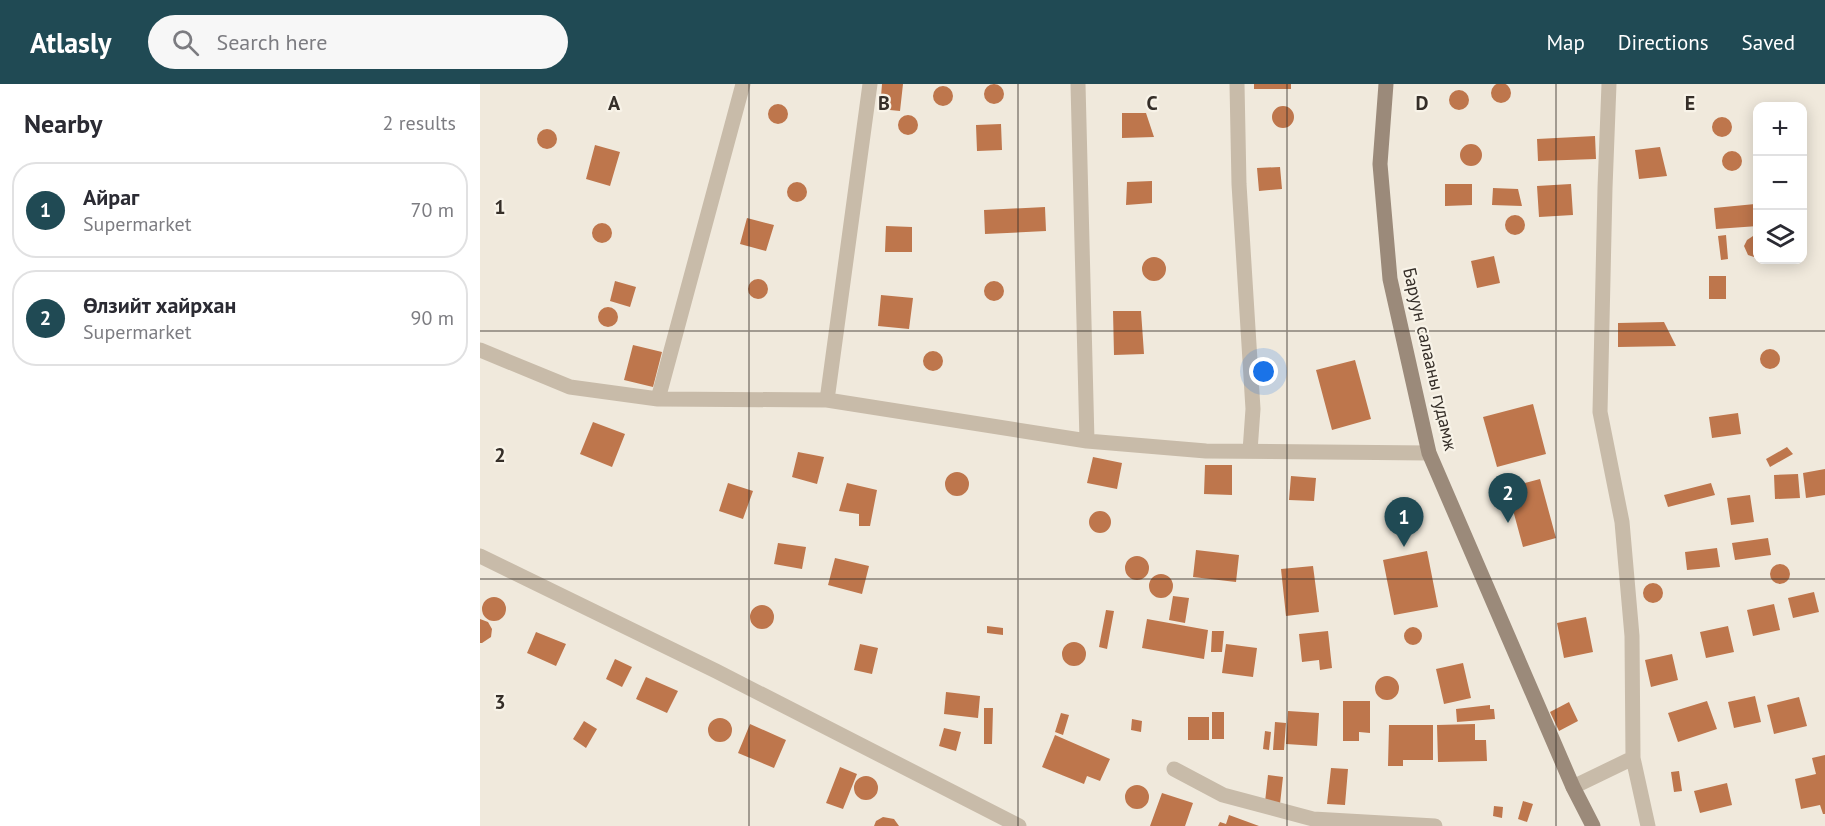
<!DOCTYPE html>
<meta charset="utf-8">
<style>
:root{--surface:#fff;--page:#f7f7f7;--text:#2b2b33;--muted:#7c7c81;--line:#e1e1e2;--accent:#204a54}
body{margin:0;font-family:"PT Sans",sans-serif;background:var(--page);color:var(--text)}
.controls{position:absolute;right:18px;top:18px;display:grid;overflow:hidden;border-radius:12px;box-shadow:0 3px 15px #0003}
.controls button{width:54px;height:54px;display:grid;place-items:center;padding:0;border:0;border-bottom:2px solid var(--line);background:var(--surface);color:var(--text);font:30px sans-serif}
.you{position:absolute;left:784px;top:288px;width:21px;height:21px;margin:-15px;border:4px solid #fff;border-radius:50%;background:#1a73e8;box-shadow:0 0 0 9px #1a73e833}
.badge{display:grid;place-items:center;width:39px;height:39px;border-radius:50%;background:var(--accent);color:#fff;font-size:20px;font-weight:700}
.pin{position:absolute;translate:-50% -50px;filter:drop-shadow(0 2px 3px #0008)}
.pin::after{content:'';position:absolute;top:32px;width:21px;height:18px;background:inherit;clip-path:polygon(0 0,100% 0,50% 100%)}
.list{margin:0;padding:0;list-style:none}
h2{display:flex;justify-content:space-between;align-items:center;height:78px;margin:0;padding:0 24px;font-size:26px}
h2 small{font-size:20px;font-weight:400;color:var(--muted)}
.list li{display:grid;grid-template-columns:39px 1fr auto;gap:18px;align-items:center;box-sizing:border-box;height:96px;margin:0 12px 12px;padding:0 12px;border:2px solid var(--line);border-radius:24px}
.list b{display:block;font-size:22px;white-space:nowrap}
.list p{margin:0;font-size:20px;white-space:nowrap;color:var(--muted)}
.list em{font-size:20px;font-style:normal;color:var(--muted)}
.icon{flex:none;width:33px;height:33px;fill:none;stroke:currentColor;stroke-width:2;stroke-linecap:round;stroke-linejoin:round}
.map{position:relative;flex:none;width:1345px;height:742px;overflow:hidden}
header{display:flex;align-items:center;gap:36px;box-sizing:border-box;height:84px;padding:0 30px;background:var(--accent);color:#fff}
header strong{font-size:28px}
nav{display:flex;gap:33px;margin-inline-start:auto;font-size:21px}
.search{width:420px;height:54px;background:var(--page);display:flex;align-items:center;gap:15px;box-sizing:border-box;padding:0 21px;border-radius:33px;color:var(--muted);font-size:22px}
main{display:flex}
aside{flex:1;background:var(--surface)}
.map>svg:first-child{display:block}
.building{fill:#be764c}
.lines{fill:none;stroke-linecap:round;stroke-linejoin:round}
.street{stroke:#c8bba9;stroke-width:15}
.secondary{stroke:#9b8a7a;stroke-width:15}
.grid{fill:none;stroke:#352e28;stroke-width:1.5;stroke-opacity:0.55}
.labels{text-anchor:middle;stroke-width:4.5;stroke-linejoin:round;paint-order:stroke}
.street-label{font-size:18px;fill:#352e28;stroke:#f8f3e8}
.grid-label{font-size:20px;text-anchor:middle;font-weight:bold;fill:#352e28;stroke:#f8f3e8;stroke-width:4.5;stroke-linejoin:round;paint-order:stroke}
</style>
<header>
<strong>Atlasly</strong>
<div class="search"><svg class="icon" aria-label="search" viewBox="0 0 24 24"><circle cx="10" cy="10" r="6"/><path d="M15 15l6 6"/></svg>Search here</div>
<nav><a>Map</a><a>Directions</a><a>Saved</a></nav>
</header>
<main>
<aside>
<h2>Nearby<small>2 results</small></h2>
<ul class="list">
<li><span class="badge">1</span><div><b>Айраг</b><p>Supermarket</p></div><em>70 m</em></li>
<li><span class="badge">2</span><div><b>Өлзийт хайрхан</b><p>Supermarket</p></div><em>90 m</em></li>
</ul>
</aside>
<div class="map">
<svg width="1345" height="742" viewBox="0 0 1345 742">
<rect width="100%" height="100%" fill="#f0e9dc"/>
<path class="building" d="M1011 9a10 10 0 1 1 20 0a10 10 0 1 1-20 0Z
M504 10a10 10 0 1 1 20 0a10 10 0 1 1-20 0Z
M402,0H423L420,27L400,25Z
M774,0H811V5H774Z
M453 12a10 10 0 1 1 20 0a10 10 0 1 1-20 0Z
M969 16a10 10 0 1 1 20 0a10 10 0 1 1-20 0Z
M288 30a10 10 0 1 1 20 0a10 10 0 1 1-20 0Z
M792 33a11 11 0 1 1 22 0a11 11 0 1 1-22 0Z
M642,29H666L674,53L642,54Z
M418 41a10 10 0 1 1 20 0a10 10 0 1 1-20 0Z
M1232 43a10 10 0 1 1 20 0a10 10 0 1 1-20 0Z
M521,40L522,66L497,67L496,41Z
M57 55a10 10 0 1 1 20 0a10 10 0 1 1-20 0Z
M1115,52L1116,75L1058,77L1057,55Z
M980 71a11 11 0 1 1 22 0a11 11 0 1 1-22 0Z
M115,61L140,68L130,102L106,95Z
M1180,63L1187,92L1159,95L1155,66Z
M1242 77a10 10 0 1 1 20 0a10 10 0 1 1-20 0Z
M800,83L802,105L779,107L777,84Z
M672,97V119L646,121L647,98Z
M307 108a10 10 0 1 1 20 0a10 10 0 1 1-20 0Z
M965,100H992V121L965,122Z
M1091,100L1093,131L1059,133L1057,102Z
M1013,104L1038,105L1042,122L1012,121Z
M1275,120L1278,142L1236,145L1234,124Z
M565,123L566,147L505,150L504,126Z
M1025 141a10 10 0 1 1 20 0a10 10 0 1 1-20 0Z
M267,134L294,141L286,167L260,160Z
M112 149a10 10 0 1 1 20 0a10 10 0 1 1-20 0Z
M406,142L432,143V168H405Z
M1246,151L1248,175L1241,176L1238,152Z
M1273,152L1278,153V173H1274L1268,171L1264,162L1267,156Z
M1014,172L1020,199L997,204L991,177Z
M662 185a12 12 0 1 1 24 0a12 12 0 1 1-24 0Z
M1229,192H1246V215H1229Z
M268 205a10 10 0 1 1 20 0a10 10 0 1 1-20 0Z
M504 207a10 10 0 1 1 20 0a10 10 0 1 1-20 0Z
M135,197L156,203L150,223L130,217Z
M401,211L433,214L429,245L398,242Z
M118 233a10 10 0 1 1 20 0a10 10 0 1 1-20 0Z
M633,227H661L664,270L634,271Z
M1184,238L1196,262L1138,263V239Z
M153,261L182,268L173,303L144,296Z
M1280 275a10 10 0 1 1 20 0a10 10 0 1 1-20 0Z
M443 277a10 10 0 1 1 20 0a10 10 0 1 1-20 0Z
M875,276L891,335L852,346L836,286Z
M1053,320L1066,370L1017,383L1003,333Z
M1258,329L1261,350L1232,354L1229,333Z
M113,338L145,350L132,383L100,370Z
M1307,363L1313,370L1290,383L1286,375Z
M318,368L344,373L337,400L312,393Z
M613,373L642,379L637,405L607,399Z
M725,381H752V411L724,410Z
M1345,385V411L1326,414L1323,389Z
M465 400a12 12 0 1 1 24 0a12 12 0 1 1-24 0Z
M1318,390L1320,414L1295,415L1294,391Z
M811,392L836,394L834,417L809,416Z
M1060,395L1076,454L1043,463L1027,404Z
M248,399L273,407L263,435L239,427Z
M367,399L397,406L390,442H379V430L359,427Z
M1231,399L1235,411L1188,423L1184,411Z
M1270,411L1274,438L1251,441L1247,414Z
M609 438a11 11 0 1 1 22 0a11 11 0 1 1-22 0Z
M1288,454L1291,471L1255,476L1252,459Z
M298,459L326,463L322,485L294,480Z
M1237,464L1240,483L1207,486L1205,468Z
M716,466L759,471L756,498L713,493Z
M947,467L958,523L914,531L903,476Z
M645 484a12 12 0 1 1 24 0a12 12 0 1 1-24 0Z
M355,474L389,482L382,510L348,501Z
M1290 490a10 10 0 1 1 20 0a10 10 0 1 1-20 0Z
M833,482L839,528L806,532L801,485Z
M669 502a12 12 0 1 1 24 0a12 12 0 1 1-24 0Z
M1163 509a10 10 0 1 1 20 0a10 10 0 1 1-20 0Z
M1334,508L1339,528L1313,534L1308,514Z
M693,512L709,514L705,539L689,536Z
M2 525a12 12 0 1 1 24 0a12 12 0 1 1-24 0Z
M1294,520L1300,546L1273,552L1267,526Z
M270 533a12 12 0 1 1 24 0a12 12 0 1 1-24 0Z
M626,526L634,527L627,565L619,563Z
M1106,533L1113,568L1084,574L1077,539Z
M0,535L8,538L12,545L11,553L2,559H0Z
M667,535L728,546L724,575L662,564Z
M507,542L523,544V551L507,549Z
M1248,542L1254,568L1226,574L1220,548Z
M924 552a9 9 0 1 1 18 0a9 9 0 1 1-18 0Z
M732,547H744L742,568H731Z
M848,547L852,584L840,586L839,576L822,578L819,550Z
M56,548L86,560L76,582L47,569Z
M582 570a12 12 0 1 1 24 0a12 12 0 1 1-24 0Z
M380,560L398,564L392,590L374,586Z
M746,560L777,564L773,593L742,589Z
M1192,570L1198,596L1171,603L1165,576Z
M135,575L152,583L142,603L126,595Z
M983,579L991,614L964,620L956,585Z
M895 604a12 12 0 1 1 24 0a12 12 0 1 1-24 0Z
M166,593L198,607L187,629L156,615Z
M466,608L500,612L498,634L464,630Z
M1275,612L1281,638L1254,644L1248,618Z
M1319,613L1327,642L1294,650L1287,621Z
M863,617H890V649L879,648V657H863Z
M1227,617L1237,645L1198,658L1188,629Z
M1089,618L1098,637L1079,647L1070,628Z
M1010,621V625H1014L1015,635L977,638L976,625Z
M504,624H513L512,660H504Z
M808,627L839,629L837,662L806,660Z
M732,628H744V655H732Z
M581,629L589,631L583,651L575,648Z
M708,633H729V656H708Z
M228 646a12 12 0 1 1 24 0a12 12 0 1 1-24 0Z
M652,635L662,637L661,648L651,646Z
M104,637L117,645L106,664L93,655Z
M795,638L806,639L804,666H793Z
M270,640L306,656L294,684L258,669Z
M995,640V656H1006L1007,677L958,678L957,641Z
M909,641H953V676H923V682H908Z
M464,644L481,648L476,667L459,662Z
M785,647L791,648L789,666L783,665Z
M575,651L630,675L620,697L607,692L604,700L562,683Z
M1345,671V730H1343L1340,721L1321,725L1315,695L1336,690L1332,674Z
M360,683L377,690L363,725L346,719Z
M851,684L868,685L865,721L847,720Z
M1199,687L1202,707L1194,708L1191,688Z
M788,691L803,693L800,720L785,718Z
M374 704a12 12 0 1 1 24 0a12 12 0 1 1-24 0Z
M1247,699L1252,721L1220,729L1214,707Z
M645 713a12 12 0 1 1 24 0a12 12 0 1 1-24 0Z
M682,709L713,719L705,742H670Z
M1043,717L1053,720L1047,738L1038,735Z
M1014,722L1023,723L1022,734L1013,732Z
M749,731L779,742H738L740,738L746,740Z
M403,733L414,735L419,742H394L396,737Z"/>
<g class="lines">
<path class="street" d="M598,0L607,357
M757,0L759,100L773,325L770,367
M1129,0L1125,104L1120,328L1142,438L1152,552L1153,674L1168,742
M0,266L90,303L178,315L347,316L607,357L726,367L949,369
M178,315L263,0
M347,316L390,0
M0,472L236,587L539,742
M694,685L743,711L833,735L955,742
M1093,703L1153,674"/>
<path class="secondary" d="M906,0L900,80L910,195L949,369L1093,703L1113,742"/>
</g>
<path class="grid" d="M269,0V742M538,0V742M807,0V742M1076,0V742M0,247H1345M0,495H1345"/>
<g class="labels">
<g class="street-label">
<text transform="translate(950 275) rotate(77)" y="6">Баруун салааны гудамж</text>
</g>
</g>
<g class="grid-label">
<text x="134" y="26">A</text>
<text x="404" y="26">B</text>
<text x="672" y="26">C</text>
<text x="942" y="26">D</text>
<text x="1210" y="26">E</text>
<text x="20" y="130">1</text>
<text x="20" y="378">2</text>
<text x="20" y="625">3</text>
</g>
</svg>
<div class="controls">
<button>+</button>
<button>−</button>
<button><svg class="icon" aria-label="layers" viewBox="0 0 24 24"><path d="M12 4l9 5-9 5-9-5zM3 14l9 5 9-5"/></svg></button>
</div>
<div class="you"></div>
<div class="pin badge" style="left:924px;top:463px">1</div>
<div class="pin badge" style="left:1028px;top:439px">2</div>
</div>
</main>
